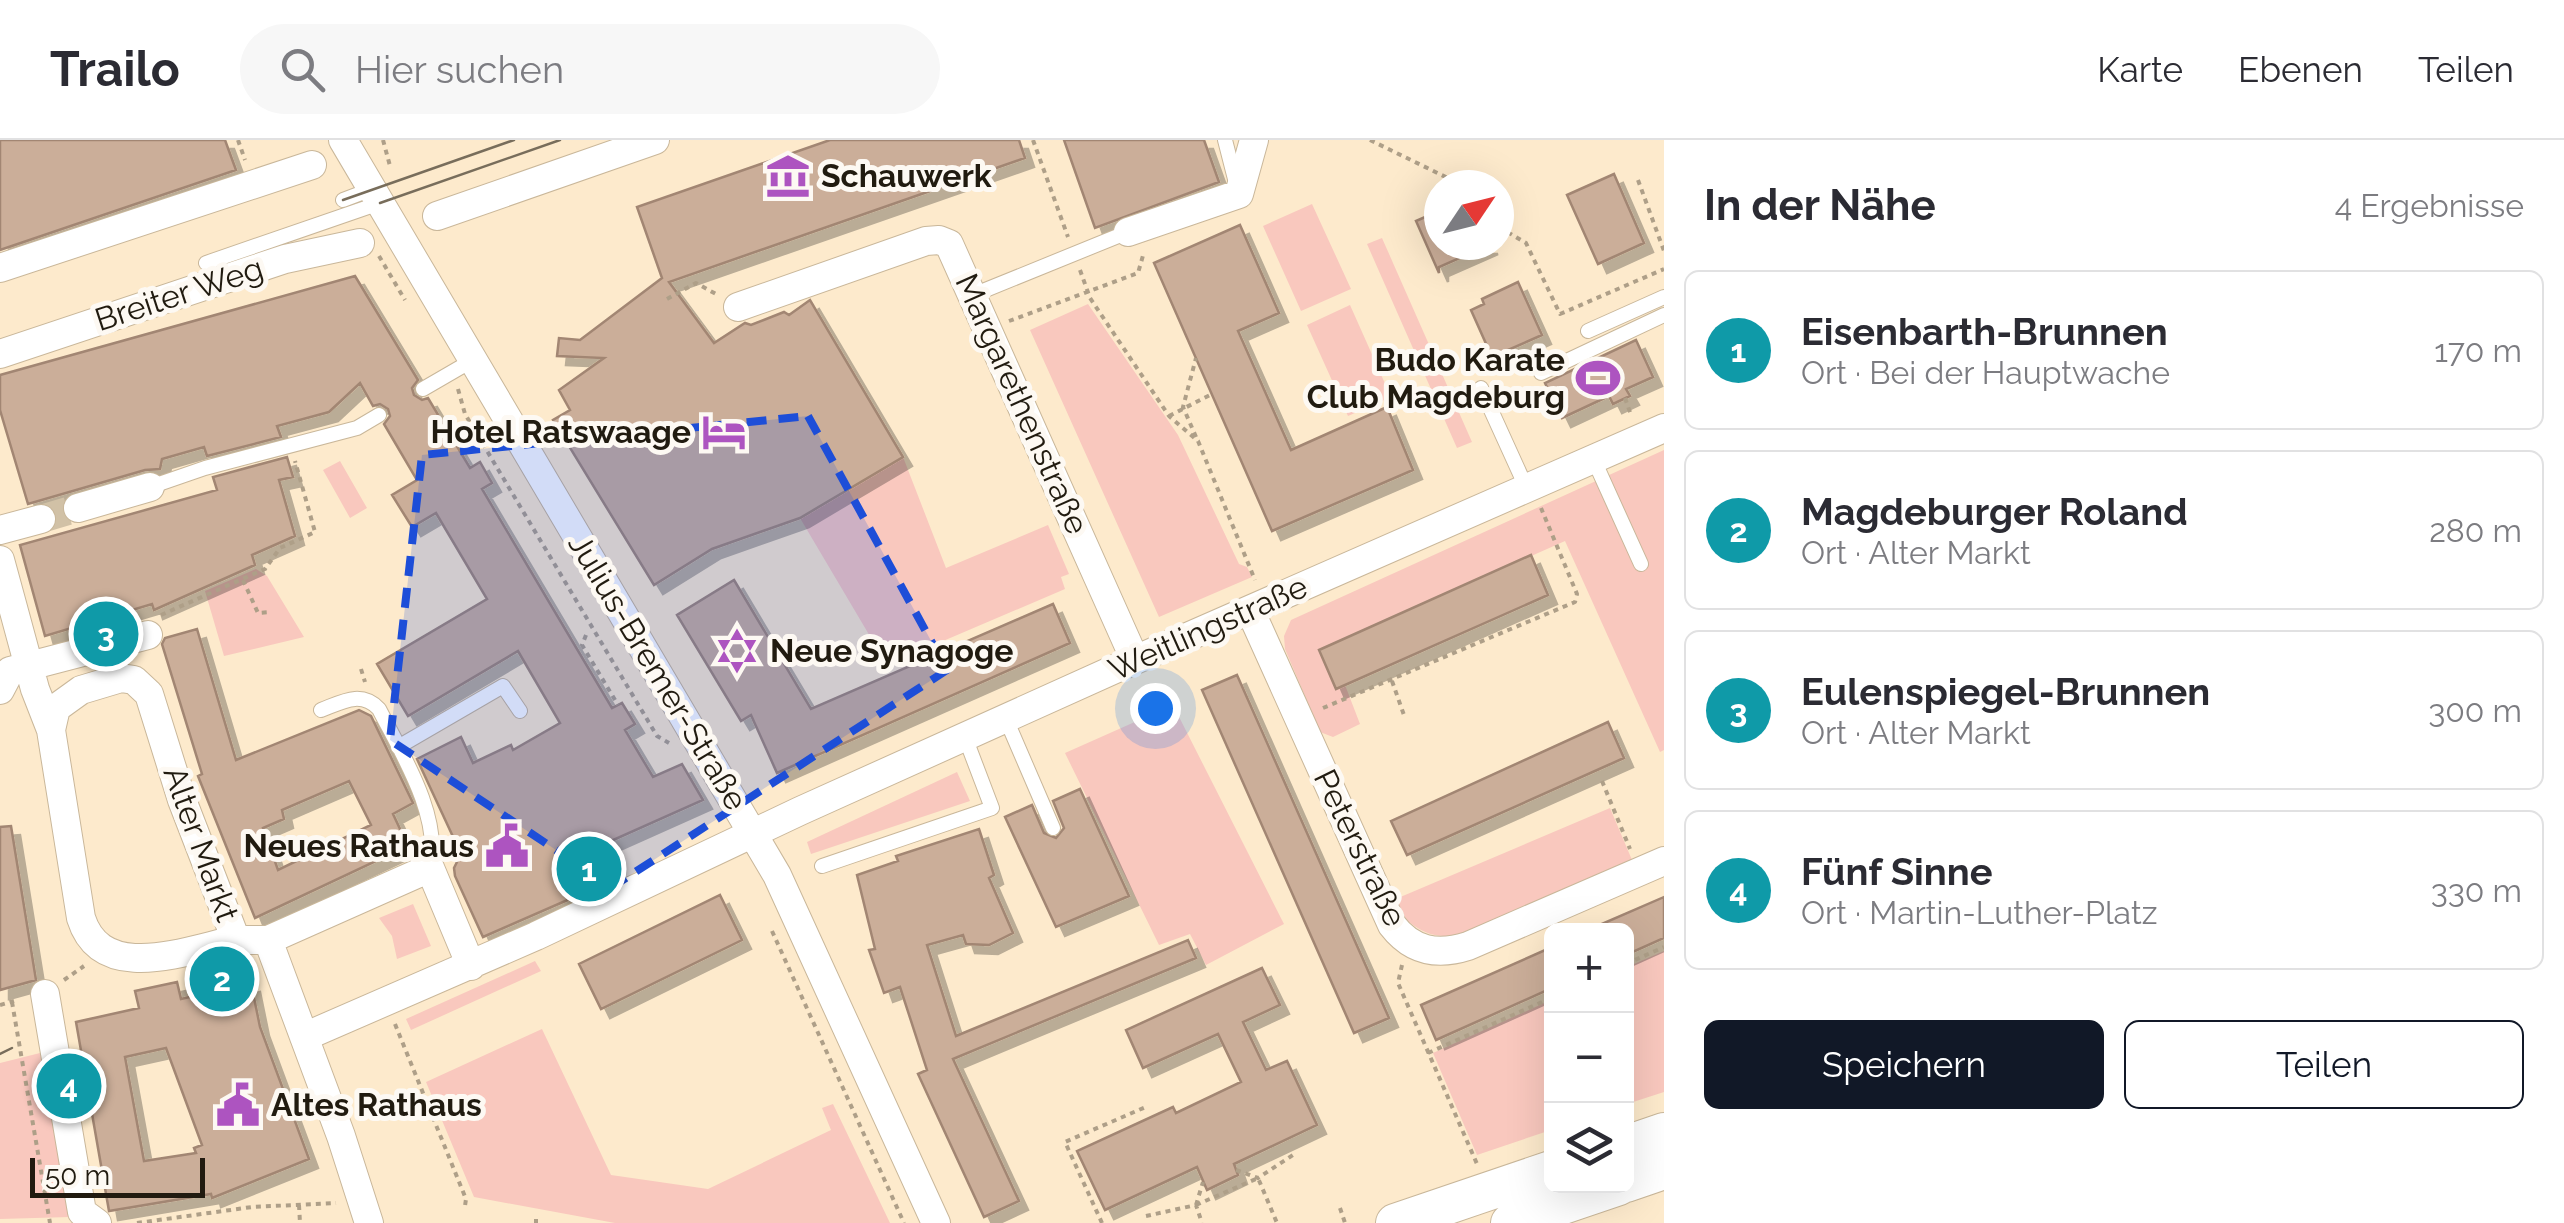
<!DOCTYPE html>
<html lang="de">
<meta charset="utf-8">
<style>
:root{--surface:#fff;--page:#f7f7f7;--text:#2b2b33;--muted:#7c7c81;--line:#e1e1e2;--accent:#111827}
body{margin:0;font-family:Raleway,sans-serif;background:var(--page);color:var(--text)}
.controls{position:absolute;right:30px;bottom:30px;display:grid;overflow:hidden;border-radius:15px;box-shadow:0 10px 40px #0002}
.controls button{width:90px;height:90px;display:grid;place-items:center;padding:0;border:0;border-bottom:2px solid var(--line);background:var(--surface);color:var(--text);font:50px sans-serif}
.compass{position:absolute;left:1424px;top:30px;width:90px;height:90px;border-radius:50%;background:var(--surface);box-shadow:0 10px 40px #0002;rotate:55deg}
.scale{position:absolute;left:30px;bottom:25px;width:175px;box-sizing:border-box;padding-left:10px;border:5px solid #211b10;border-top:0;font-size:28px;line-height:35px;white-space:nowrap;color:#211b10;-webkit-text-stroke:8px #fdf9f3;paint-order:stroke}
.you{position:absolute;left:1155px;top:568px;width:35px;height:35px;margin:-25px;border:8px solid #fff;border-radius:50%;background:#1a73e8;box-shadow:0 0 0 15px #1a73e833}
.badge{display:grid;place-items:center;width:65px;height:65px;border-radius:50%;background:var(--accent);color:#fff;font-size:32px;font-weight:700}
.pin{position:absolute;translate:-50% -50%;border:5px solid #fff;box-shadow:0 2px 10px #0006}
.list{margin:0;padding:0;list-style:none}
h2{display:flex;justify-content:space-between;align-items:center;height:130px;margin:0;padding:0 40px;font-size:42px}
h2 small{font-size:32px;font-weight:400;color:var(--muted)}
.list li{display:grid;grid-template-columns:65px 1fr auto;gap:30px;align-items:center;box-sizing:border-box;height:160px;margin:0 20px 20px;padding:0 20px;border:2px solid var(--line);border-radius:15px}
.list b{display:block;font-size:38px;white-space:nowrap}
.list p{margin:0;font-size:32px;white-space:nowrap;color:var(--muted)}
.list em{font-size:32px;font-style:normal;color:var(--muted)}
.actions{display:flex;gap:20px;padding:30px 40px}
.actions a{flex:1;padding:22px 0;border:2px solid var(--accent);border-radius:15px;text-align:center;font-size:35px;color:var(--accent)}
.actions .main{background:var(--accent);color:#fff}
.icon{flex:none;width:55px;height:55px;fill:none;stroke:currentColor;stroke-width:2;stroke-linecap:round;stroke-linejoin:round}
.map{position:relative;flex:none;width:1664px;height:1083px;overflow:hidden}
header{display:flex;align-items:center;gap:60px;box-sizing:border-box;height:140px;padding:0 50px;background:var(--surface);border-bottom:2px solid var(--line)}
header strong{font-size:48px}
nav{display:flex;gap:55px;margin-inline-start:auto;font-size:35px}
.search{width:700px;height:90px;background:var(--page);display:flex;align-items:center;gap:25px;box-sizing:border-box;padding:0 35px;border-radius:55px;color:var(--muted);font-size:38px}
main{display:flex}
aside{flex:1;background:var(--surface)}
.map>svg:first-child{display:block}
.green{fill:#f9c8be}
.building{fill:#cbae99;stroke:#a28673;stroke-width:2.5;fill-rule:evenodd;filter:url(#shadow)}
.lines{fill:none;stroke-linecap:round;stroke-linejoin:round}
.street-tunnel{stroke:#d1c1a6;stroke-width:28;stroke-dasharray:28 14;stroke-linecap:butt}
.lane-casing{stroke:#c9b79a;stroke-width:16}
.street-casing{stroke:#c9b79a;stroke-width:30}
.secondary-casing{stroke:#c9b79a;stroke-width:40}
.path{stroke:#ae9f88;stroke-width:4;stroke-dasharray:5 5;stroke-linecap:butt}
.lane{stroke:#fff;stroke-width:14}
.street{stroke:#fff;stroke-width:28}
.secondary{stroke:#fff;stroke-width:38}
.tram{stroke:#786d5b;stroke-width:2.5}
.marked{fill:#1d4ed8;fill-opacity:0.2;stroke:#1d4ed8;stroke-width:8;stroke-dasharray:20 12;stroke-linejoin:round}
.labels{text-anchor:middle;stroke-width:10;stroke-linejoin:round;paint-order:stroke}
.poi-label{font-size:32px;font-weight:bold;fill:#211b10;stroke:#fdf9f3;text-anchor:start}
.street-label{font-size:32px;fill:#211b10;stroke:#fdf9f3}
</style>
<header>
<strong>Trailo</strong>
<div class="search"><svg class="icon" aria-label="search" viewBox="0 0 24 24"><circle cx="10" cy="10" r="6"/><path d="M15 15l6 6"/></svg>Hier suchen</div>
<nav><a>Karte</a><a>Ebenen</a><a>Teilen</a></nav>
</header>
<main>
<div class="map">
<svg width="1664" height="1083" viewBox="0 0 1664 1083">
<defs>
<filter id="shadow"><feDropShadow dx="9" dy="9" stdDeviation="0" flood-color="#0004"/></filter>
</defs>
<rect width="100%" height="100%" fill="#fdeacc"/>
<path class="green" d="M1312,64L1351,149L1301,171L1263,86Z
M1382,98L1472,302L1457,308L1367,104Z
M1088,164L1178,295L1239,424L1247,427L1252,437L1159,477L1030,190Z
M1350,165L1391,257L1348,276L1307,185Z
M1664,310V610L1660,612L1565,401L1319,510L1336,549L1345,545L1360,584L1333,597L1320,592L1285,509L1284,496L1291,480Z
M903,317L946,428L1048,385L1069,434L1061,437L1065,449L887,525L800,378Z
M340,321L367,368L350,378L323,330Z
M256,429L267,436L304,497L224,516L205,451Z
M1173,565L1284,784L1206,825L1190,794L1159,805L1065,613Z
M957,632L970,661L811,714L807,702Z
M1610,668L1632,720L1459,795C1429,801 1407,785 1391,761Z
M413,764L431,806L397,819L392,796L379,778Z
M1664,811V952L1627,964V827Z
M535,821L541,831L411,890L406,879Z
M1551,860V990L1477,1015L1433,913Z
M542,889L611,1035L708,1049L831,990L822,968L833,964L890,1083H615L474,1057L426,942Z
M44,912L70,1077L0,1079V923Z"/>
<path class="building" d="M0,0H225L236,30L0,110Z
M830,0H1019L1025,18L669,142L714,203L745,183L751,185L784,172L789,175L810,160L903,317L800,378L712,409L654,445L553,280L570,270L559,250L604,218L557,216L559,198L580,200L662,138L637,67Z
M1064,0H1204L1219,42L1095,88Z
M1614,34L1644,103L1598,124L1567,55Z
M1439,71V105H1489L1439,127V133L1416,81Z
M1240,85L1279,173L1238,191L1291,310L1387,267L1413,330L1272,391L1154,123Z
M355,136L418,240L412,248L414,255L422,260L428,258L470,328L480,322L492,343L482,349L612,568L622,563L635,584L625,590L653,637L682,624L703,660L564,722L579,755L483,797L455,736L454,728L461,714L417,619L461,597L473,623L511,605L513,610L560,583L518,511L408,576L377,524L487,459L436,373L412,387L392,355L417,340L384,284L390,276L388,269L380,264L373,266L360,243L329,272L277,286L281,297L207,316L204,307L162,319L160,329L145,330L28,364L0,270V235Z
M1518,142L1542,195L1492,217L1471,170L1484,164L1482,159Z
M1636,200L1653,237L1626,249L1630,256L1613,264L1609,256L1562,278L1545,243Z
M287,317L293,337L279,340L295,396L252,415L255,425L154,470L152,464L45,496L20,405L217,350L213,337Z
M1531,415L1548,455L1336,549L1319,510Z
M734,440L811,569L1053,464L1070,503L777,633L751,575L741,581L677,475Z
M197,489L236,620L359,570L371,576L413,663L393,674L408,706L255,778L198,636L202,634L162,504L165,498ZM349,641L371,685L278,730L263,688L284,679L282,670Z
M1237,535L1389,878L1354,893L1202,550Z
M1608,582L1624,618L1407,715L1391,681Z
M1080,649L1129,756L1056,787L1005,677L1032,665L1044,693L1056,698L1064,688L1053,661Z
M11,686L36,840L0,850V687Z
M979,689L994,735L989,738L1013,793L989,805L966,804L963,795L927,805L956,896L1188,800L1196,818L953,919L1019,1061L984,1077L918,934L927,930L900,847L884,853L869,810L875,809L857,735L898,721L896,716Z
M720,755L742,800L601,869L579,824Z
M1664,757V798L1626,815V790H1588Z
M1552,807V848L1436,900L1421,865Z
M1262,828L1280,865L1243,882L1266,930L1287,921L1317,985L1234,1024L1238,1035L1207,1050L1197,1027L1105,1070L1077,1011L1173,967L1176,973L1241,942L1218,894L1143,928L1126,890Z
M177,842L181,859L251,843L260,887L309,1019L212,1058L211,1054L109,1071L76,882L139,868L135,851ZM166,908L202,1005L194,1008L196,1013L144,1021L125,917Z"/>
<g class="lines">
<path class="street-tunnel" d="M41,379L78,368"/>
<g class="lane-casing">
<path id="lane" d="M1225,0L1236,43
M343,60L372,49
M206,123L380,63
M973,155L1128,92
M1588,191L1664,157
M1541,233L1664,175
M1481,248L1526,347
M423,249L473,220
M1593,318L1641,424
M150,347L205,328L357,288L379,275
M321,570C342,562 361,550 379,569C402,614 442,677 430,728
M1006,579L1053,688
M398,607L503,546L520,571
M822,726L992,668L965,597"/>
</g>
<g class="street-casing">
<path id="street" d="M343,0L777,735L936,1083
M437,76L655,0
M1128,92L1239,54L1254,0
M0,128L312,25
M738,167L926,101L939,100L949,104L1135,520
M0,214L285,119L360,103
M78,368L150,347
M0,390L41,379
M0,420L12,464
M0,455L12,464L35,549L51,590L81,778C102,845 187,810 236,800L182,660L149,554L134,540L121,538L81,550L56,568L51,590
M1250,470L1392,785C1412,811 1437,816 1468,806L1664,721
M0,550L10,531L148,495
M236,800H268L430,728L471,826
M268,800L341,996L369,1083
M45,854L82,1072L97,1083
M304,897L536,796L800,671L1135,520L1664,288"/>
</g>
<g class="secondary-casing">
<path id="secondary" d="M1626,1005L1664,992
M1626,1043L1664,1030
M1395,1083L1551,1030
M1510,1083L1619,1046"/>
</g>
<path class="path" d="M238,0L245,20
M383,0L390,26
M1033,0L1068,97
M1370,0L1462,45
M1638,40L1664,111
M1499,87L1526,103L1560,174L1664,129
M379,116L405,160
M1080,130L1090,158L1169,276L1198,301L1255,440
M667,159L696,143L716,154
M1009,181L1138,133L1144,112
M458,249L465,274L657,596L669,603
M1625,258L1631,275
M1169,276L1212,254
M1196,297L1183,267L1196,218
M243,440L258,473L271,472
M161,475L265,429L280,408L315,392L295,321
M586,495L582,505L618,565
M361,529L365,542
M1392,541L1405,578
M1323,568L1575,462L1577,454L1541,368
M1602,641L1630,709
M772,791L904,1083
M1626,824L1664,807
M1402,825L1398,843L1477,1024
M64,840L84,826
M12,862L50,1083
M0,865L14,861
M395,884L466,1059L465,1066
M1428,913L1551,858
M1236,1030L1258,1038L1296,1013
M299,1065L300,1083
M1196,1065L1258,1038L1277,1083
M1196,1065L1203,1042
M1340,1068L1345,1083
M1146,1076L1196,1065L1202,1083
M137,1083L252,1067L336,1063
M536,1083V1079
M1102,1083L1065,1002L1148,966"/>
<use href="#lane" class="lane"/>
<use href="#street" class="street"/>
<use href="#secondary" class="secondary"/>
<path class="tram" d="M343,60L514,0
M380,63L560,0
M0,914L12,908"/>
</g>
<path class="marked" d="M808,276L947,530L612,747L390,600L422,315Z"/>
<defs>
<g id="museum-bare" transform="scale(3.45)"><path d="M0-6L6-3V-2H-6V-3ZM-5-1h2V3h-2ZM-1-1h2V3h-2ZM3-1h2V3H3ZM-6 4H6V6H-6Z" fill="#ad54c0" stroke="#fdf9f3" stroke-width="2.5" paint-order="stroke"/></g>
<g id="stadium-bare" transform="scale(3.45)"><path d="M0-5a6.5 5 0 1 0 0 10a6.5 5 0 1 0 0-10ZM-3.5-1.8h7v3.6h-7Z" fill="#ad54c0" stroke="#fdf9f3" stroke-width="2.5" paint-order="stroke"/></g>
<g id="hotel-bare" transform="scale(3.45)"><path d="M-6-4.5h1.5V1H6V5H4.5V3h-9V5H-6ZM-4 0a1.8 1.8 0 1 1 3.6 0ZM.5 0V-2.5h3Q6-2.5 6 0Z" fill="#ad54c0" stroke="#fdf9f3" stroke-width="2.5" paint-order="stroke"/></g>
<g id="synagogue-bare" transform="scale(3.45)"><path d="M0-6.5L5.6 3.2H-5.6ZM0 6.5L5.6-3.2H-5.6Z" fill="#ad54c0" stroke="#fdf9f3" stroke-width="2.5" paint-order="stroke"/></g>
<g id="civic-bare" transform="scale(3.45)"><path d="M-.6-6.5H3V-4.5H.6V-3L4-1V1h2V6H-6V1h2V-1L-.6-3ZM-1.2 2.5V6h2.4V2.5Z" fill="#ad54c0" stroke="#fdf9f3" stroke-width="2.5" paint-order="stroke"/></g>
</defs>
<g fill-rule="evenodd">
<use href="#museum-bare" x="788" y="36"/>
<use href="#stadium-bare" x="1598" y="238"/>
<use href="#hotel-bare" x="724" y="292"/>
<use href="#synagogue-bare" x="737" y="511"/>
<use href="#civic-bare" x="507" y="706"/>
<use href="#civic-bare" x="238" y="965"/>
</g>
<g class="labels">
<g class="poi-label">
<text x="821" y="47">Schauwerk</text>
<text x="1565" y="231" text-anchor="end">Budo Karate<tspan x="1565" dy="37">Club Magdeburg</tspan></text>
<text x="691" y="303" text-anchor="end">Hotel Ratswaage</text>
<text x="770" y="522">Neue Synagoge</text>
<text x="474" y="717" text-anchor="end">Neues Rathaus</text>
<text x="271" y="976">Altes Rathaus</text>
</g>
<g class="street-label">
<text transform="translate(179 154) rotate(-18)" y="11">Breiter Weg</text>
<text transform="translate(1022 264) rotate(66)" y="11">Margarethenstraße</text>
<text transform="translate(1208 488) rotate(-24)" y="11">Weitlingstraße</text>
<text transform="translate(658 532) rotate(59)" y="11">Julius-Bremer-Straße</text>
<text transform="translate(201 704) rotate(70)" y="11">Alter Markt</text>
<text transform="translate(1360 708) rotate(64)" y="11">Peterstraße</text>
</g>
</g>
</svg>
<div class="controls">
<button>+</button>
<button>−</button>
<button><svg class="icon" aria-label="layers" viewBox="0 0 24 24"><path d="M12 4l9 5-9 5-9-5zM3 14l9 5 9-5"/></svg></button>
</div>
<svg class="compass" viewBox="-18 -18 36 36"><path d="M0-13l5 13h-10z" fill="#e53935"/><path d="M0 13l5-13h-10z" fill="#7c7c81"/></svg>
<div class="scale">50 m</div>
<div class="you"></div>
<div class="pin badge" style="left:589px;top:729px;background:#0f9aa8">1</div>
<div class="pin badge" style="left:222px;top:839px;background:#0f9aa8">2</div>
<div class="pin badge" style="left:106px;top:494px;background:#0f9aa8">3</div>
<div class="pin badge" style="left:69px;top:946px;background:#0f9aa8">4</div>
</div>
<aside>
<h2>In der Nähe<small>4 Ergebnisse</small></h2>
<ul class="list">
<li><span class="badge" style="background:#0f9aa8">1</span><div><b>Eisenbarth-Brunnen</b><p>Ort · Bei der Hauptwache</p></div><em>170 m</em></li>
<li><span class="badge" style="background:#0f9aa8">2</span><div><b>Magdeburger Roland</b><p>Ort · Alter Markt</p></div><em>280 m</em></li>
<li><span class="badge" style="background:#0f9aa8">3</span><div><b>Eulenspiegel-Brunnen</b><p>Ort · Alter Markt</p></div><em>300 m</em></li>
<li><span class="badge" style="background:#0f9aa8">4</span><div><b>Fünf Sinne</b><p>Ort · Martin-Luther-Platz</p></div><em>330 m</em></li>
</ul>
<div class="actions"><a class="main">Speichern</a><a>Teilen</a></div>
</aside>
</main>
